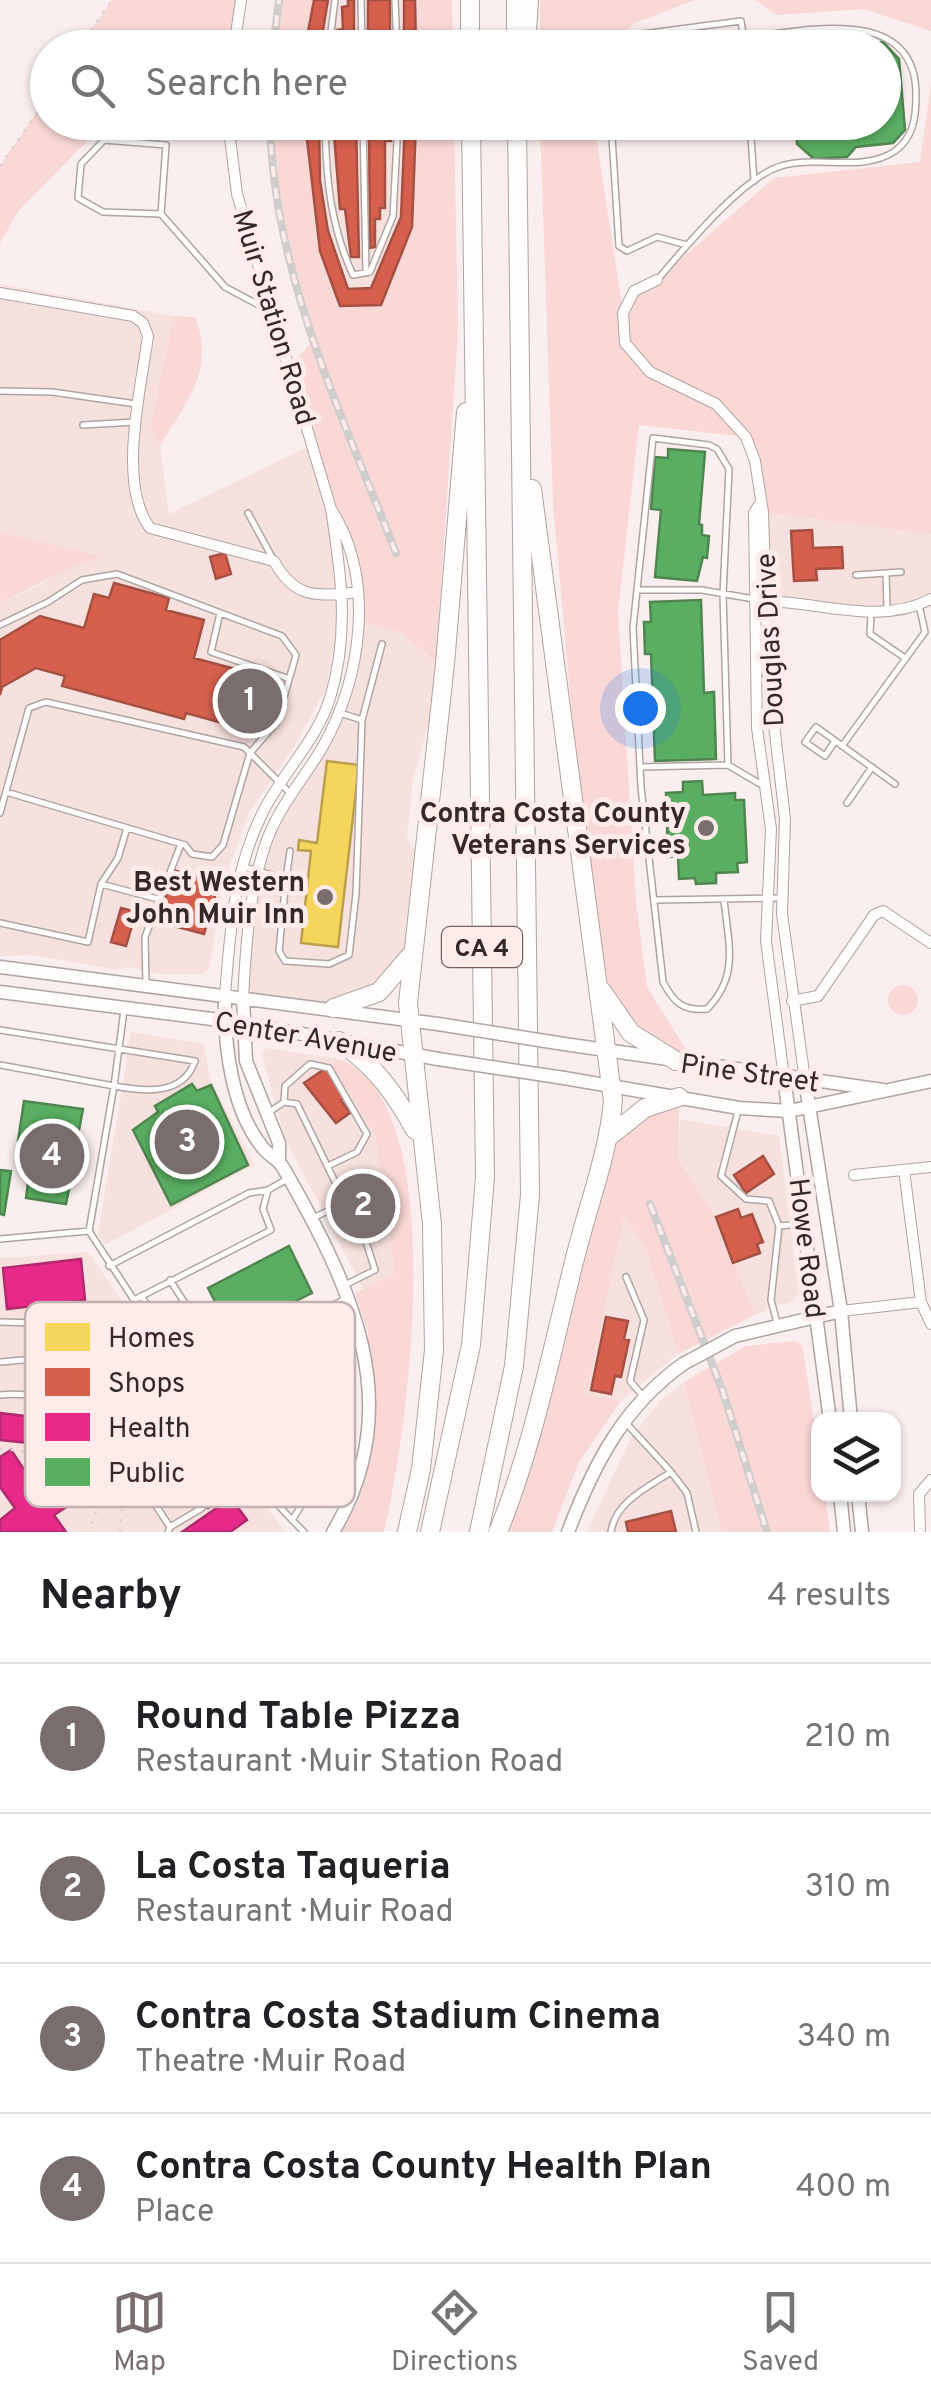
<!DOCTYPE html>
<meta charset="utf-8">
<style>
:root{--surface:#fff;--page:#f6f6f6;--text:#202124;--muted:#757577;--line:#e0e0e0;--accent:#796e6d}
body{margin:0;font-family:Overpass,sans-serif;background:var(--page);color:var(--text)}
.controls{position:absolute;right:30px;bottom:30px;display:grid;overflow:hidden;border-radius:20px;box-shadow:0 2px 8px #0004}
.controls button{width:90px;height:90px;display:grid;place-items:center;padding:0;border:0;border-bottom:2px solid var(--line);background:var(--surface);color:var(--text);font:50px sans-serif}
.you{position:absolute;left:640px;top:708px;width:35px;height:35px;margin:-25px;border:8px solid #fff;border-radius:50%;background:#1a73e8;box-shadow:0 0 0 15px #1a73e833}
.badge{display:grid;place-items:center;width:65px;height:65px;border-radius:50%;background:var(--accent);color:#fff;font-size:32px;font-weight:700}
.pin{position:absolute;translate:-50% -50%;border:5px solid #fff;box-shadow:0 2px 10px #0006}
.list{margin:0;padding:0;list-style:none}
h2{display:flex;justify-content:space-between;align-items:center;height:130px;margin:0;padding:0 40px;font-size:42px}
h2 small{font-size:32px;font-weight:400;color:var(--muted)}
.list li{display:grid;grid-template-columns:65px 1fr auto;gap:30px;align-items:center;box-sizing:border-box;height:150px;padding:0 40px;border-top:2px solid var(--line)}
.list b{display:block;font-size:38px;white-space:nowrap}
.list p{margin:0;font-size:32px;white-space:nowrap;color:var(--muted)}
.list em{font-size:32px;font-style:normal;color:var(--muted)}
.icon{flex:none;width:55px;height:55px;fill:none;stroke:currentColor;stroke-width:2;stroke-linecap:round;stroke-linejoin:round}
.map{position:relative;flex:none;width:931px;height:1532px;overflow:hidden}
.search{position:absolute;background:var(--surface);box-shadow:0 2px 8px #0004;left:30px;right:30px;top:30px;height:110px;display:flex;align-items:center;gap:25px;box-sizing:border-box;padding:0 35px;border-radius:55px;color:var(--muted);font-size:38px}
.sheet{height:730px;background:var(--surface)}
nav{display:flex;justify-content:space-around;align-items:center;box-sizing:border-box;height:140px;border-top:2px solid var(--line);background:var(--surface);font-size:28px;color:var(--muted)}
nav a{display:grid;justify-items:center;gap:5px}
nav .on{color:var(--accent)}
.map>svg:first-child{display:block}
.built{fill:#f7e1de}
.green{fill:#f9d8d6}
.homes{fill:#f6d55c;stroke:#bca14c;stroke-width:2.5}
.shops{fill:#d6604d;stroke:#a55042;stroke-width:2.5}
.health{fill:#e7298a;stroke:#b1296d;stroke-width:2.5}
.public{fill:#5aae61;stroke:#4f8650;stroke-width:2.5}
.lines{fill:none;stroke-linecap:round;stroke-linejoin:round}
.service-casing{stroke:#aea4a3;stroke-width:8}
.minor-casing{stroke:#aea4a3;stroke-width:12}
.tertiary-casing{stroke:#aea4a3;stroke-width:15}
.motorway-casing{stroke:#aea4a3;stroke-width:20}
.path{stroke:#d6d1d0;stroke-width:2.5;stroke-dasharray:2.5 8;stroke-linecap:butt}
.service{stroke:#fefdfc;stroke-width:5}
.minor{stroke:#fefdfc;stroke-width:10}
.tertiary{stroke:#fefdfc;stroke-width:12}
.motorway{stroke:#fefdfc;stroke-width:18}
.rail-casing{stroke:#d0cdcd;stroke-width:8}
.rail{stroke:#feebea;stroke-width:4;stroke-dasharray:11;stroke-linecap:butt}
.tertiary-bridge-casing{stroke:#aea4a3;stroke-width:15;stroke-linecap:butt}
.tertiary-bridge{stroke:#fefdfc;stroke-width:12}
.poi-dot{fill:#796e6d;stroke:#feebea;stroke-width:4}
.labels{text-anchor:middle;stroke-width:10;stroke-linejoin:round;paint-order:stroke}
.shield{fill:#feebea;stroke:#716362;stroke-width:2.5}
.shield-label{font-size:25px;font-weight:bold;fill:#342928}
.street-label{font-size:28px;fill:#342928;stroke:#feebea}
.poi-label{font-size:28px;font-weight:bold;fill:#342928;stroke:#feebea;text-anchor:end}
.key{fill:#feebea;stroke:#c1b1b0;stroke-width:2.5}
.key-label{font-size:28px;fill:#342928}
</style>
<div class="map">
<svg width="931" height="1532" viewBox="0 0 931 1532">
<rect width="100%" height="100%" fill="#faefee"/>
<path class="built" d="M314,0H415L416,47L306,48Z
M305,123H416L412,227L381,305L340,306L320,251Z
M0,284L174,316L150,428L160,446L169,514L314,444L331,509L341,644L335,642L326,689L295,745L249,813L224,881L209,970L202,974H161L130,967L117,970L32,955L0,956V602L37,587L71,565L100,557L0,532Z
M763,512L931,534V599L903,612L766,601Z
M359,620L402,633L436,662L429,721L413,781L407,838L423,863L402,969L334,1008L243,998L245,959L268,836L340,712Z
M131,1032L204,1044L210,1078L254,1165L105,1245L98,1235Z
M266,1048L335,1058L333,1069L375,1133L395,1274L363,1289L284,1136L262,1054Z
M680,1119L779,1136L799,1293L790,1303L765,1307L766,1311L755,1315L716,1217L679,1159Z
M624,1215L647,1251L678,1354L621,1401L587,1395Z
M88,1252L285,1532H0V1258Z
M684,1382L722,1532H587L631,1437L661,1400Z"/>
<path class="green" d="M112,0H241L235,46L112,42L111,47L79,48Z
M279,0H314L305,47L273,48Z
M415,0H452L453,47H416Z
M540,0H695L635,23L609,48L540,47Z
M755,0H931V31L864,9L777,15Z
M931,84V534L763,512L746,437L639,425L618,613L636,902L647,987L695,1064L645,1043L596,981L553,504L540,123H594L623,311L634,291L657,280L774,178L920,162Z
M47,97L48,122L105,123L19,210L0,243V166Z
M270,123H305L320,251L341,306L381,305L412,227L416,123H454L458,332L436,662L402,633L359,620L350,538L331,509L287,370L313,340L282,231Z
M174,316L195,317C216,370 186,402 160,446L150,428Z
M0,532L103,557C66,566 36,587 0,602Z
M888 1000a15 15 0 1 1 30 0a15 15 0 1 1-30 0Z
M335,1058C456,1094 407,1438 384,1532H333L363,1462L368,1333L355,1293L395,1273L375,1134L333,1068Z
M679,1097V1160L716,1217L755,1315L678,1354L647,1251L624,1216L587,1394L621,1401L579,1462L552,1532H498L610,1136Z
M795,1341L802,1345L818,1446V1494L825,1495L830,1532H722L684,1382L746,1346Z"/>
<path class="homes" d="M327,761L359,765L338,947L301,943L311,851L298,850L299,840L317,843Z"/>
<path class="shops" d="M314,0H328L320,48H305Z
M348,0H354V48H338L337,30L343,29L342,7L348,6Z
M368,0H390V48H368Z
M404,0H415L416,48H404Z
M305,122H319L320,181L328,231L348,289L371,288L401,217L405,122H416L412,227L381,305L340,306L320,251Z
M333,122H356L359,257H351L345,209H340Z
M369,122H391V141H385V208H380V219H375V247L370,248Z
M812,530L813,548L842,547L843,568L816,569L817,580L794,581L791,531Z
M225,553L231,574L216,579L210,557Z
M114,583L169,598L166,610L204,620L194,658L277,680L263,734L186,713L184,719L62,686L65,676L36,668L2,687L0,695V640L40,616L84,628L94,594L109,598Z
M173,870L202,878L200,884L217,889L204,934L159,922Z
M121,908L136,912L126,946L111,942Z
M326,1068L346,1097L341,1100L350,1113L336,1123L304,1083Z
M763,1156L774,1174L746,1193L734,1175Z
M738,1209L741,1218L752,1214L763,1242L757,1244L760,1253L733,1263L716,1217Z
M606,1317L628,1321L624,1339L629,1340L621,1377L615,1376L611,1394L591,1390Z
M671,1511L676,1532H628L626,1522Z"/>
<path class="health" d="M81,1259L85,1300L7,1309L3,1268Z
M129,1326L242,1484L208,1508L96,1349Z
M0,1413L43,1418L76,1431L73,1457L49,1459L38,1444L0,1440Z
M11,1450L39,1492L79,1463L96,1488L54,1515L66,1532H0V1520L15,1508L0,1487V1457Z
M231,1498L247,1520L230,1532H182Z"/>
<path class="public" d="M837,38L846,47L883,42L899,59L905,130L893,143L856,147L847,157L814,159L797,144L796,122H884V48H799L804,42Z
M111,42L179,44V48H111Z
M668,449L705,452L699,524L702,525V535L709,536L707,558L703,557L697,581L655,577L661,510L651,509L655,457L668,458Z
M701,600L704,693L714,692L716,759L655,761L651,654H645L644,622H651L650,602Z
M702,781L703,795L735,793V800H744L747,862L737,863L738,872L716,873V883L696,884L695,878L679,879L678,856L668,857L666,793L683,792V782Z
M192,1084L197,1091L211,1085L248,1165L171,1205L133,1130L158,1112L155,1106Z
M24,1101L83,1109L75,1151L68,1149L64,1168L73,1169L66,1204L26,1198L31,1162L37,1163L41,1144L18,1141Z
M0,1170L11,1171L4,1215L0,1214Z
M289,1246L312,1293L272,1313L302,1373L289,1380L310,1420L290,1430L304,1458L272,1475L243,1418L268,1405L208,1288Z"/>
<g class="lines">
<g class="service-casing">
<path id="service" d="M361,0L362,48
M395,0L397,48
M329,48L335,0
M620,48L642,34L741,21L745,48
M325,122C326,177 330,225 353,275L370,272L393,216L398,122
M363,122L366,273
M611,122L619,246L627,251L657,237L687,245
M750,122L754,181
M161,214L103,212L78,198L81,164L104,140L166,145L161,214L225,287L268,310
M657,280C685,248 741,178 781,166C816,155 863,173 895,151C913,138 916,118 916,96C917,4 806,30 744,38
M0,391L52,392L136,404
M83,425L135,422
M248,513L273,559
M886,573L901,572
M856,575L886,573L887,608
M638,590H702L754,599
M220,613L211,652L287,678
M871,614L870,634L905,658
M0,625L48,602L82,580L117,574L282,636L296,655L277,722L250,753L223,845L212,857L192,854L185,845L6,792
M362,720L382,644
M835,741L825,756L805,742L816,727L895,784
M842,746L925,632L919,605
M640,767L728,765L762,785
M847,803L872,767
M0,813L29,708L46,702L244,747L291,794
M244,867L286,879L279,951L285,961L329,964L349,955L356,894L362,720L340,713
M286,879L290,851
M101,884L158,899
M724,899C728,944 740,975 707,1009C683,1011 674,1003 663,982L641,787L633,628L653,438L709,445L717,449L729,469L723,594L728,765
M656,900L781,898
M0,923L88,942L101,884L118,858L127,828
M146,983L145,937L181,844
M0,1030L195,1061C183,1097 142,1091 114,1086L89,1231L0,1239
M0,1065L114,1086L124,1010
M284,1102L285,1086L310,1064L329,1068L367,1134L357,1152L330,1165
M738,1111L721,1176L746,1199L769,1201L779,1226
M268,1113L284,1102L297,1104L340,1192L332,1209L315,1217
M332,1209L362,1229L375,1270L345,1285
M89,1231L134,1300L271,1230L263,1209L268,1190L289,1178
M109,1266L249,1193L268,1190
M626,1277L644,1320L630,1381L642,1395
M141,1296L217,1407L227,1414L240,1401L235,1382L170,1280
M0,1322L70,1324L100,1368L98,1383
M777,1323L771,1300L779,1226L801,1224
M0,1362C13,1361 27,1359 39,1360C112,1365 163,1456 202,1508L170,1527
M0,1395C89,1386 127,1463 170,1527L168,1532
M46,1395L56,1365
M227,1414C228,1455 276,1504 304,1532
M626,1423L671,1472
M292,1520C320,1480 336,1419 326,1370C323,1353 311,1336 304,1320L347,1298
M611,1532C615,1502 648,1487 671,1472L687,1493L696,1532"/>
</g>
<g class="minor-casing">
<path id="minor" d="M234,48L241,0
M228,122L237,194L331,509
M657,280L634,291L623,313L625,343L650,372L716,404L746,437L755,461L763,512L768,673L785,819L782,914L805,1080
M0,293L133,316L143,323L148,336C141,388 117,485 150,528L274,561C293,596 313,597 351,593
M759,505L754,513L757,728L771,829L766,941L784,1077
M766,601C821,602 880,626 931,599
M225,996C230,931 234,868 264,810C284,771 317,740 330,698C350,633 341,573 331,509C376,579 362,677 322,748C304,778 279,807 267,840C249,889 246,945 243,998
M792,1001L818,996L874,915L883,911L931,943
M904,1170L921,1302
M854,1175L931,1167
M841,1311L921,1302L931,1324
M920,1529L919,1494L931,1480"/>
</g>
<g class="tertiary-casing">
<path id="tertiary" d="M0,967L438,1024
M0,992L243,1023L438,1059
M225,996C224,1044 231,1109 263,1148C270,1157 279,1159 284,1169C350,1285 410,1404 333,1532
M243,998L246,1061L279,1143V1159
M564,1044L883,1090
M784,1077L830,1420
M564,1078L739,1108L789,1111L931,1081
M805,1080L841,1311L851,1420
M735,1336L841,1311
M840,1494L844,1532
M858,1494L862,1532
M568,1532C594,1464 623,1407 683,1364"/>
</g>
<g class="motorway-casing">
<path id="motorway" d="M470,0V48
M516,0V42
M526,48L529,0
M601,990L631,1033L676,1061
M334,1008L379,992L409,957
M339,1041C375,1066 394,1092 415,1130
M610,1136L645,1108L679,1097
M407,1532L421,1469L434,1350L432,1224L408,1003L445,664L466,412
M430,1532L471,1345L485,1177L471,122
M479,1532L514,1366L530,1195L517,122
M498,1532C534,1444 552,1349 575,1258C588,1205 608,1155 613,1101L532,489"/>
</g>
<path class="path" d="M79,48L112,0
M0,166L48,97
M0,1449L39,1453L52,1464L76,1457L95,1472L102,1496L88,1532
M120,1532L121,1511L136,1495"/>
<use href="#service" class="service"/>
<use href="#minor" class="minor"/>
<use href="#tertiary" class="tertiary"/>
<use href="#motorway" class="motorway"/>
<g class="rail-casing">
<path id="rail" d="M273,48L279,0
M270,122C273,274 342,414 396,553
M650,1204L723,1392L767,1532"/>
</g>
<use href="#rail" class="rail"/>
<g class="tertiary-bridge-casing">
<path id="tertiary-bridge" d="M438,1024L564,1044
M438,1059L564,1078
M683,1364L735,1336"/>
</g>
<use href="#tertiary-bridge" class="tertiary-bridge"/>
</g>
<g class="poi-dot">
<circle cx="706" cy="828" r="10"/>
<circle cx="325" cy="897" r="10"/>
</g>
<g class="labels">
<rect class="shield" x="442" y="927" width="80" height="40" rx="8"/>
<g class="shield-label">
<text x="482" y="956">CA 4</text>
</g>
<g class="street-label">
<text transform="translate(275 317) rotate(73)" y="10">Muir Station Road</text>
<text transform="translate(769 640) rotate(-93)" y="10">Douglas Drive</text>
<text transform="translate(306 1036) rotate(10)" y="10">Center Avenue</text>
<text transform="translate(750 1072) rotate(8)" y="10">Pine Street</text>
<text transform="translate(808 1248) rotate(83)" y="10">Howe Road</text>
</g>
<g class="poi-label">
<text x="686" y="822">Contra Costa County<tspan x="686" dy="32">Veterans Services</tspan></text>
<text x="305" y="891">Best Western<tspan x="305" dy="32">John Muir Inn</tspan></text>
</g>
</g>
<rect x="25" y="1302" width="330" height="205" rx="15" class="key"/>
<rect x="45" y="1323" width="45" height="28" fill="#f6d55c"/>
<rect x="45" y="1368" width="45" height="28" fill="#d6604d"/>
<rect x="45" y="1413" width="45" height="28" fill="#e7298a"/>
<rect x="45" y="1458" width="45" height="28" fill="#5aae61"/>
<g class="key-label">
<text x="108" y="1347">Homes</text>
<text x="108" y="1392">Shops</text>
<text x="108" y="1437">Health</text>
<text x="108" y="1482">Public</text>
</g>
</svg>
<div class="controls">
<button><svg class="icon" aria-label="layers" viewBox="0 0 24 24"><path d="M12 4l9 5-9 5-9-5zM3 14l9 5 9-5"/></svg></button>
</div>
<div class="you"></div>
<div class="pin badge" style="left:250px;top:701px">1</div>
<div class="pin badge" style="left:363px;top:1206px">2</div>
<div class="pin badge" style="left:187px;top:1142px">3</div>
<div class="pin badge" style="left:52px;top:1156px">4</div>
<div class="search"><svg class="icon" aria-label="search" viewBox="0 0 24 24"><circle cx="10" cy="10" r="6"/><path d="M15 15l6 6"/></svg>Search here</div>
</div>
<section class="sheet">
<h2>Nearby<small>4 results</small></h2>
<ul class="list">
<li><span class="badge">1</span><div><b>Round Table Pizza</b><p>Restaurant · Muir Station Road</p></div><em>210 m</em></li>
<li><span class="badge">2</span><div><b>La Costa Taqueria</b><p>Restaurant · Muir Road</p></div><em>310 m</em></li>
<li><span class="badge">3</span><div><b>Contra Costa Stadium Cinema</b><p>Theatre · Muir Road</p></div><em>340 m</em></li>
<li><span class="badge">4</span><div><b>Contra Costa County Health Plan</b><p>Place</p></div><em>400 m</em></li>
</ul>
</section>
<nav>
<a class="on"><svg class="icon" aria-label="map" viewBox="0 0 24 24"><path d="M3 6l6-2 6 2 6-2v14l-6 2-6-2-6 2zM9 4v14M15 6v14"/></svg>Map</a>
<a><svg class="icon" aria-label="directions" viewBox="0 0 24 24"><path d="M12 3l9 9-9 9-9-9zM9 14v-3h6M13 9l2 2-2 2"/></svg>Directions</a>
<a><svg class="icon" aria-label="saved" viewBox="0 0 24 24"><path d="M7 4h10v16l-5-4-5 4z"/></svg>Saved</a>
</nav>
